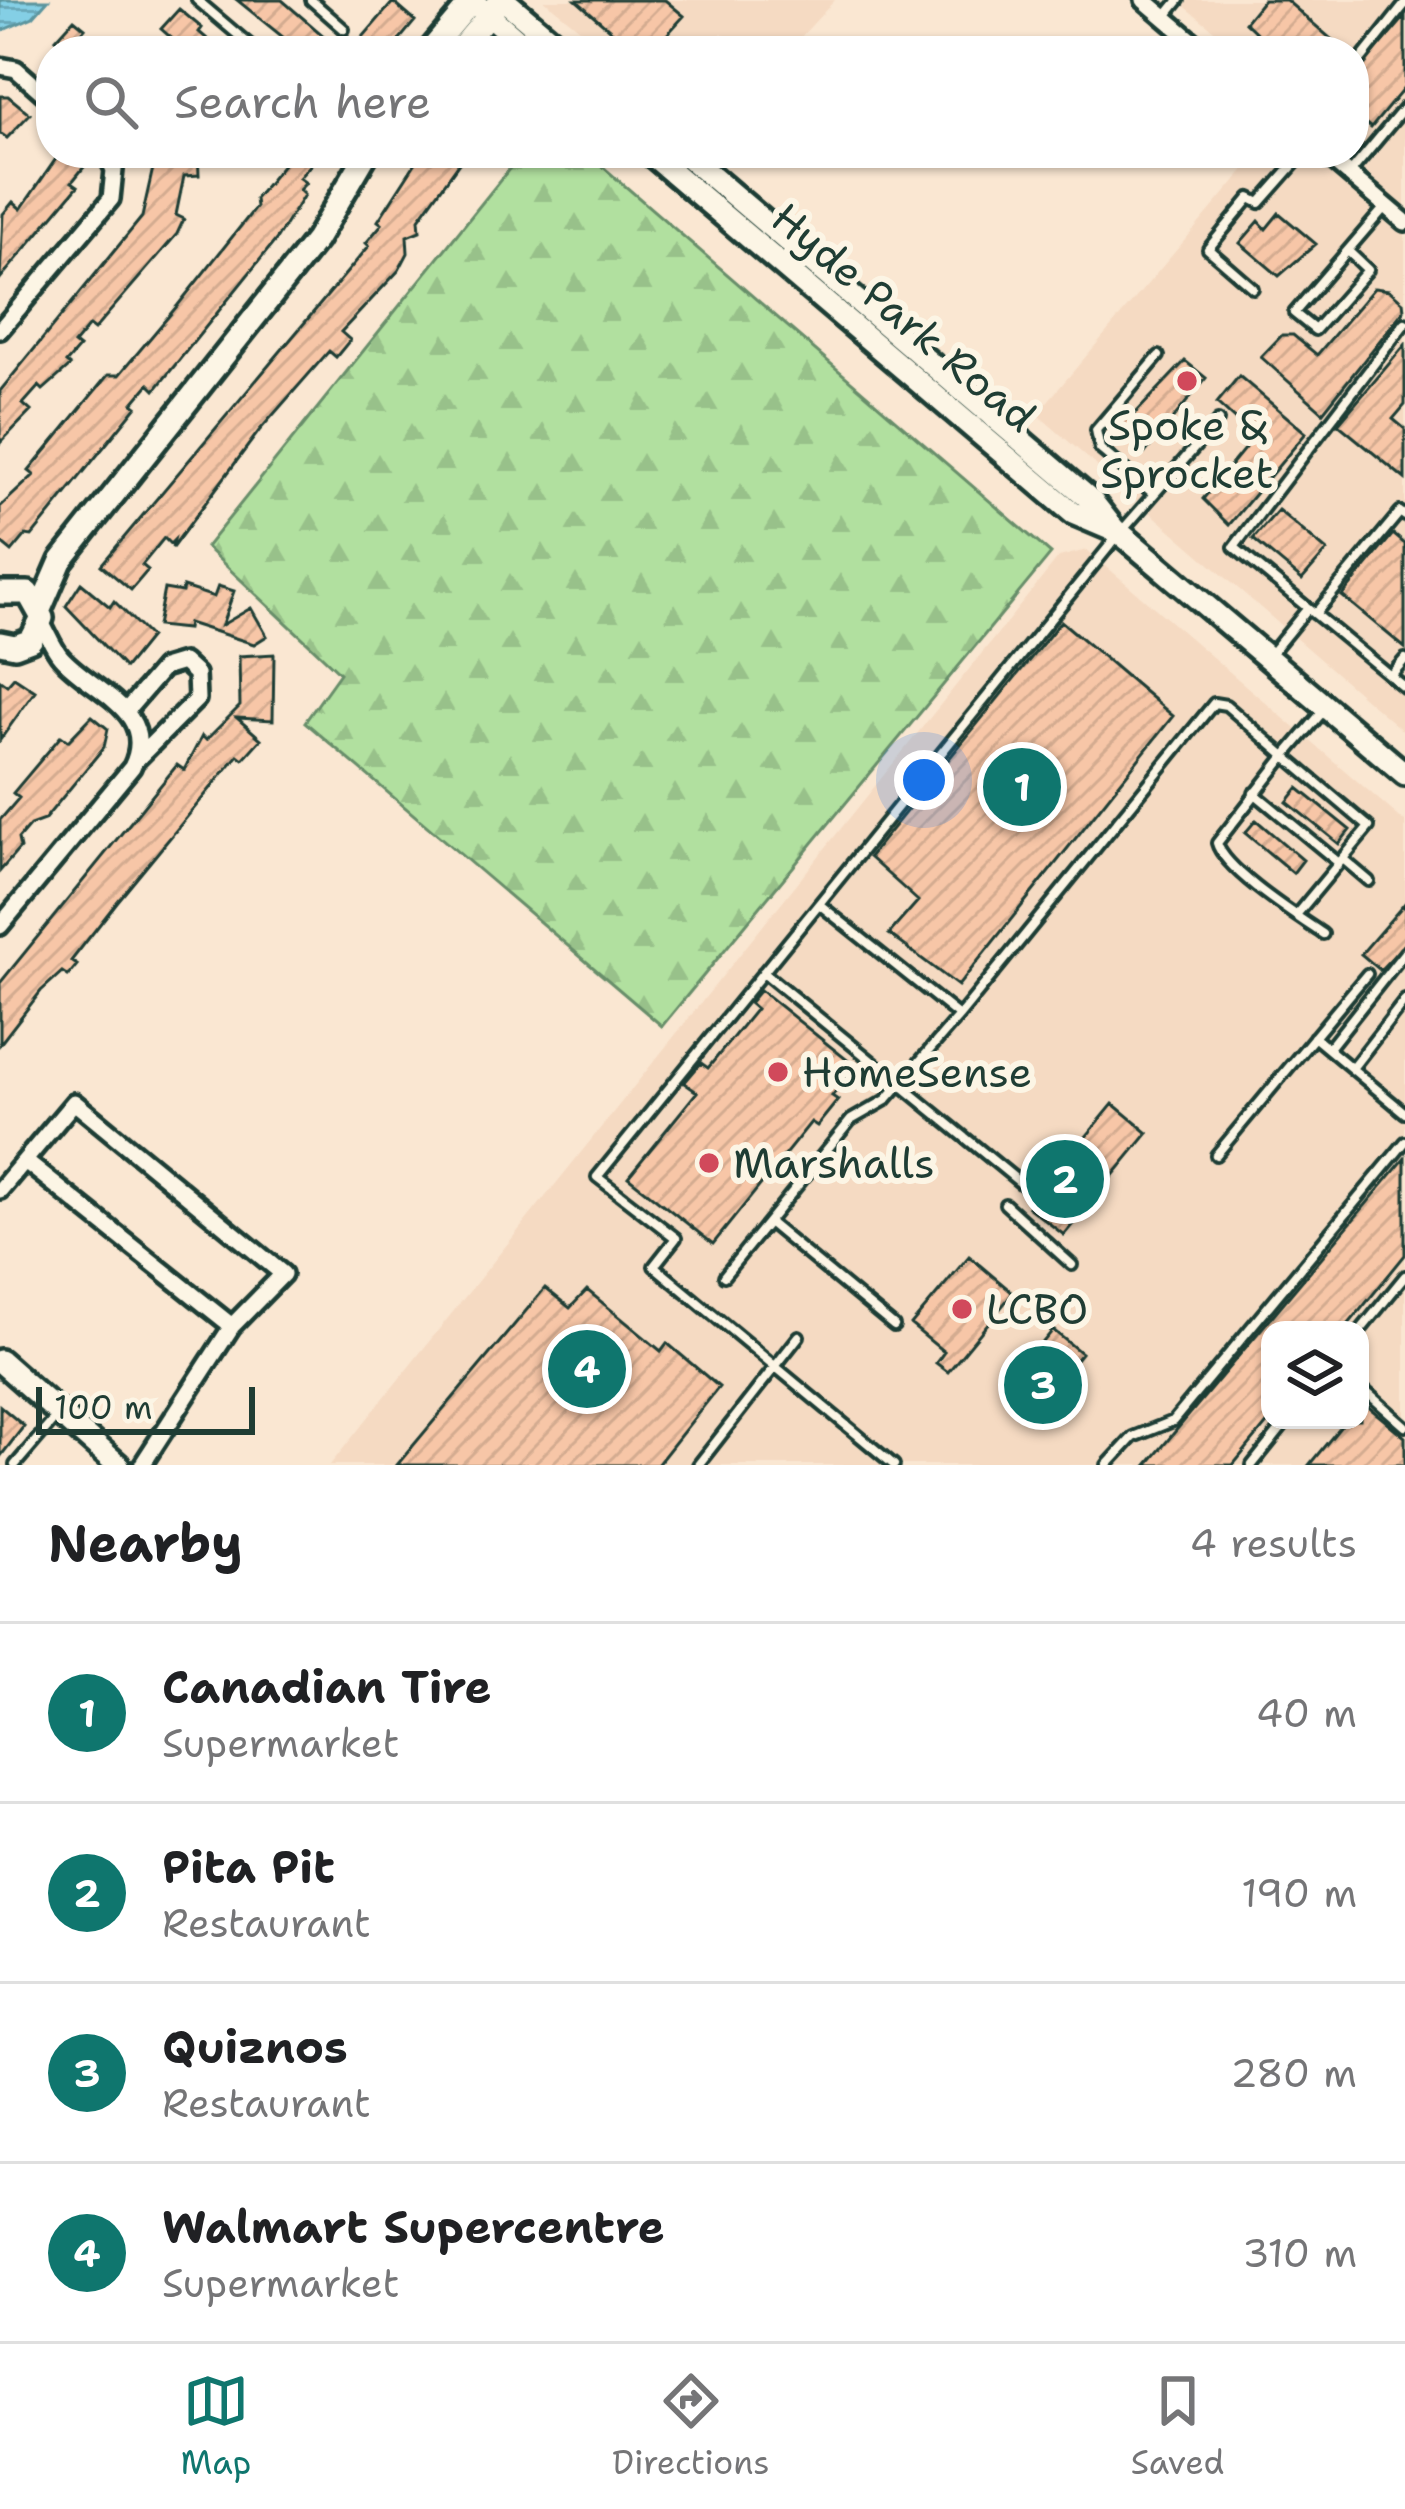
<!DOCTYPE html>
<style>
:root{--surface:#fff;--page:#f2f2f2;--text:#202124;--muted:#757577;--line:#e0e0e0;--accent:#0f766e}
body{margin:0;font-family:"Shantell Sans",sans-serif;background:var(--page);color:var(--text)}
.controls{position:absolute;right:36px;bottom:36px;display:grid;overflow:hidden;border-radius:24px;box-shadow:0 3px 9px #0004}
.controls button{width:108px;height:108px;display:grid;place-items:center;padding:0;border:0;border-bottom:3px solid var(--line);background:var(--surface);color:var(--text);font:60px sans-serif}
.scale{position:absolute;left:36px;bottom:30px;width:219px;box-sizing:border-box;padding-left:12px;border:6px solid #1f3d34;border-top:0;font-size:33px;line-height:42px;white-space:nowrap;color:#1f3d34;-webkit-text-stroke:9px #fcf5e5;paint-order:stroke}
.you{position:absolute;left:924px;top:780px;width:42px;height:42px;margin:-30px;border:9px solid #fff;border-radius:50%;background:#1a73e8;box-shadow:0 0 0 18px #1a73e833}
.badge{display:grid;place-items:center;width:78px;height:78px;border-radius:50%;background:var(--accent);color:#fff;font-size:39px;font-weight:700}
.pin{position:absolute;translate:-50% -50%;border:6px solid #fff;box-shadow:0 3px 12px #0006}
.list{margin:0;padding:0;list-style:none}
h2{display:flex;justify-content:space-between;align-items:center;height:156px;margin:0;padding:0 48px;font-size:51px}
h2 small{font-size:39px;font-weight:400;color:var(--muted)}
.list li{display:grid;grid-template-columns:78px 1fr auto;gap:36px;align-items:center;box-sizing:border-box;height:180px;padding:0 48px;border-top:3px solid var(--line)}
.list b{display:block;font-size:45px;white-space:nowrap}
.list p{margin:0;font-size:39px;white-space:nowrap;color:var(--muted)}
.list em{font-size:39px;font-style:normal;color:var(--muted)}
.icon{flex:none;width:66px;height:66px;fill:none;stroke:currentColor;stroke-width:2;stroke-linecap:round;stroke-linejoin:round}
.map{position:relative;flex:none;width:1405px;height:1465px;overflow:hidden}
.search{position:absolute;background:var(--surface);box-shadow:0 3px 9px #0004;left:36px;right:36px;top:36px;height:132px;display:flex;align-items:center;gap:30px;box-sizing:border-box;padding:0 42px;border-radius:48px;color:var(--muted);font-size:45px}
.sheet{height:876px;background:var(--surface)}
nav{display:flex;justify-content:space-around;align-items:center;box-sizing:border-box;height:168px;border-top:3px solid var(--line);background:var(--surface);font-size:33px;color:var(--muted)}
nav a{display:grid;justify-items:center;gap:6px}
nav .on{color:var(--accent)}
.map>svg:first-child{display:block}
.built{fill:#f5dac2;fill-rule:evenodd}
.forest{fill:url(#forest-firs);stroke:#688e6a;stroke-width:3}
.water{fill:url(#water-rules);stroke:#5c959e;stroke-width:3}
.building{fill:url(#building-hatch);stroke:#1f3d34;stroke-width:3}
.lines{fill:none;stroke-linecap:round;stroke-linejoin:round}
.lane-casing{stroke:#1f3d34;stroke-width:16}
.street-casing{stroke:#1f3d34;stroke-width:24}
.secondary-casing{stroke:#1f3d34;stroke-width:30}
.lane{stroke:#fcf5e5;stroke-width:8}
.street{stroke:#fcf5e5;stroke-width:15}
.secondary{stroke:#fcf5e5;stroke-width:21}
.poi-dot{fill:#d1495b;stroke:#fcf5e5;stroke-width:4.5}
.labels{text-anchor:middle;stroke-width:12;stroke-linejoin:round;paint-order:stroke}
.street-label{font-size:42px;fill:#1f3d34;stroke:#fcf5e5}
.poi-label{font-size:42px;fill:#1f3d34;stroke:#fcf5e5;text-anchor:start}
</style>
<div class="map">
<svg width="1405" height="1465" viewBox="0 0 1405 1465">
<defs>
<pattern id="forest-firs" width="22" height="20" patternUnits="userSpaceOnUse" patternTransform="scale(3)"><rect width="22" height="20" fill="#b1e09f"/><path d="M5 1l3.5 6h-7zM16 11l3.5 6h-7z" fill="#98c18a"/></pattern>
<pattern id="water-rules" width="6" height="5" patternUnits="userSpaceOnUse" patternTransform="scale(3)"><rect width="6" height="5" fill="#84cfe5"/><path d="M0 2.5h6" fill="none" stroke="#6ba9ba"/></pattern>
<pattern id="building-hatch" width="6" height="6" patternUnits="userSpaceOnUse" patternTransform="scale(3)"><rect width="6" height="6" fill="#f7c6a7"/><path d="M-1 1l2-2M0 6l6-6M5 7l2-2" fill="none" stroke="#d3ab90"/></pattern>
</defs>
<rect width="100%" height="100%" fill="#fae7d2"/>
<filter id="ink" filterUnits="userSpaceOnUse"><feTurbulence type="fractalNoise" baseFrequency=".00833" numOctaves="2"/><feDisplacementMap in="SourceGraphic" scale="24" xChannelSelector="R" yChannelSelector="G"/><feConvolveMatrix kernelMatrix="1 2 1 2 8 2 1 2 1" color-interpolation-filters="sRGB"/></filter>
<g filter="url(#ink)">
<path class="built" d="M544,0H835L788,51H743L722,33L707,51H607Z
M1177,0H1405V733L1037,414L1259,153H1354V51H1240Z
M1087,550L1405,822V1465H330L1059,557ZM1270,1330H1360V1420H1270Z"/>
<path class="forest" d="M522,153H587L1051,554L662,1026L305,722L340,673L206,547Z"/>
<path class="water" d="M0,0H48L33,17L1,31Z"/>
<path class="building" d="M237,0H282L326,38L316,49L310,45L300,51Z
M576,0H665L684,16L652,51H634Z
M1263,0H1286L1345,51H1259L1267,43L1245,22Z
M393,2L415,21L390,51H351Z
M179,9L202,28L199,32L221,51H186L161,29Z
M1405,17V87L1371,128L1354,114V76Z
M74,19L85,28L79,35L99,51H55L61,43L56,39Z
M0,96H8L30,114L7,138L0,133Z
M60,153H76L88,162L72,182L78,186L0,279L3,214L13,202L21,209Z
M164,153H198L199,175L184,176L176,215L184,219L177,234L94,330L89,326L74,344L79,348L66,363L70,366L43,390L39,386L23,404L31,411L0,443V391L142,217L153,168L167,162Z
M292,153H321L299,178L306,183L299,190L304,195L276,240L155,390L149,384L133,403L137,406L32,536L26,535L12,552L0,542V507L34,475L29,471L108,375H119L178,305L256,207L255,199Z
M422,153H455L462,159L419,219L420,231L407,236L408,253L399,270L341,332L350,340L336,357L329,351L259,431L172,548L174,540L170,544L164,538L142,565L148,570L131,590L101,565L369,246L366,243L382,224L378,221Z
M1279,213L1316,244L1279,276L1240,243L1259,221L1266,229Z
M1374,288L1389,290L1403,302L1404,310L1323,412L1261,357L1282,335H1293L1317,355Z
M1405,345V405L1393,419L1405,429V479L1338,424Z
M1185,361L1206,378L1145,453L1112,424L1126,408L1134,415Z
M1239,376L1306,433L1229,525L1203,499L1254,437L1217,403Z
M1278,510L1327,551L1302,580L1253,539Z
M1393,534L1405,544V648L1342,596Z
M81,583L110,607L114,601L150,637L125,668L66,606Z
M218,586L234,591L222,625L251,608L267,636L254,644L188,623L187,629L157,626L164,589L182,592L183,587L214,597Z
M1061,621L1173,716L958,986L889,934L918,901L869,857Z
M274,654L273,720L237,718L261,739L243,759L238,755L117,902L71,961L77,965L68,976L62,972L41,991L0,1044V983L177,765L184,770L202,736L206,740L240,706L239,656Z
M14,677L35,691L0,740V680L7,685Z
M92,716L108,729L104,747L44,820L30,825L18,839L20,848L0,871V820L19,798L13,793L61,736L68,741Z
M1298,788L1350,830L1339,844L1287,802Z
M1256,820L1303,860L1293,873L1245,833Z
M1405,903V944L1380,970L1361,954Z
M760,990L856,1067L832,1096L838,1100L817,1126L811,1122L713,1244L628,1177L697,1092L684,1083L701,1063L708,1068L756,1009L749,1003Z
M1113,1104L1148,1133L1064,1235L1028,1207Z
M1405,1158V1255L1344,1330H1270V1420L1233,1465H1147Z
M969,1256L1013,1293L948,1372L936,1363L944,1352L911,1325Z
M545,1288L570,1308L587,1290L661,1351L667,1343L719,1387L657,1465H397Z
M1053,1330L1081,1353L1033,1413L1008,1393L1014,1386L1009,1383Z
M1360,1400L1405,1437V1465H1309L1346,1420H1360Z
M0,1406L24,1426L0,1457Z"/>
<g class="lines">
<g class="lane-casing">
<path id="lane" d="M197,0L257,51
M311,0L344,29
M1166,16L1179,0
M1354,68L1405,4
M1349,174L1405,107
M1349,252L1368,270L1315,330L1294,313L1385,207
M1253,288L1208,249L1250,198L1260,203L1304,153
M1405,323L1234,547L1405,688
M1154,494L1100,449L1096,430L1159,356
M1315,614L1400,512L1405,516
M1268,657L1308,608
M1390,676L1405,659
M1254,793L1339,863
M1343,859L1369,881
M819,904L959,1016L1214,703L1226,705L1285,756L1325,709
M1296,915L1369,827L1285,756L1217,843C1224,870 1298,917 1323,934
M763,972L1023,1185
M1314,1037L1405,1113
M1329,1048L1405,952
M1353,1067L1405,1000
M1216,1155L1367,974
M1005,1204L1072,1265
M768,1222L894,1326
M724,1276L851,1120L886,1100L959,1016
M1360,1331L1405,1276
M1363,1389L1405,1426
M15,1465L57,1416
M698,1465L799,1336
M894,1465L654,1266L676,1238L597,1177L1120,533L1218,421
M1107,1465L1133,1437L1173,1421L1405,1142
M1252,1465L1288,1420"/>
</g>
<g class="street-casing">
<path id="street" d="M1144,0L1204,51
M0,66L16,69L51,100
M1324,153L1405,222
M0,330L111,199L114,170L106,153
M126,711L163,668L183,662L196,674L197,699L137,759
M0,926L132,767C159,711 92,692 61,657C53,648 48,634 42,624
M25,1161L232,1326
M0,1190L74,1102L283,1274L232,1326L142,1465"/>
</g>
<g class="secondary-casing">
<path id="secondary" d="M471,0L530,51
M504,0L564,51
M430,51L473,0
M458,51L496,6
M650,153L1073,513L1120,533L1405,774
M684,153L1092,501L1114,529
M0,593H28L42,618L31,640L15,646L0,643
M41,607L61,561L316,240L367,153
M0,1361L118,1465"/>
</g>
<use href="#lane" class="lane"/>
<use href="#street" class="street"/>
<use href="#secondary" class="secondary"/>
</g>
</g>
<g class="poi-dot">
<circle cx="1187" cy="381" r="12"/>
<circle cx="778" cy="1072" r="12"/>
<circle cx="709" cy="1163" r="12"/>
<circle cx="962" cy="1309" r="12"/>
</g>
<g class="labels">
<g class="street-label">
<text transform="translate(904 317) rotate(40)" y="15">Hyde Park Road</text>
</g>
<g class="poi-label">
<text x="1187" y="440" text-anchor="middle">Spoke &amp;<tspan x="1187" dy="48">Sprocket</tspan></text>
<text x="802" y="1087">HomeSense</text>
<text x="733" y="1178">Marshalls</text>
<text x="986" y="1324">LCBO</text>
</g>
</g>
</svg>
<div class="controls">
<button><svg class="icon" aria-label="layers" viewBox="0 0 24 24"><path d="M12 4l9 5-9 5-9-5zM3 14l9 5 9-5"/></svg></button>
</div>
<div class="scale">100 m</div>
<div class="you"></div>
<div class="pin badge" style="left:1022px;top:787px">1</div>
<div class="pin badge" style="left:1065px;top:1179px">2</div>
<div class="pin badge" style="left:1043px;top:1385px">3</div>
<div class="pin badge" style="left:587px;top:1369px">4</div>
<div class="search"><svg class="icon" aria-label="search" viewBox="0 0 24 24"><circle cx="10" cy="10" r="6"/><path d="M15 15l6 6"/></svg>Search here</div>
</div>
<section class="sheet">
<h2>Nearby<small>4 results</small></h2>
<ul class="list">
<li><span class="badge">1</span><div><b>Canadian Tire</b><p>Supermarket</p></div><em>40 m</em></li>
<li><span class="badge">2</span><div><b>Pita Pit</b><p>Restaurant</p></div><em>190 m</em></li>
<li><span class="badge">3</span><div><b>Quiznos</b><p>Restaurant</p></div><em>280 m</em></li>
<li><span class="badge">4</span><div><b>Walmart Supercentre</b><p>Supermarket</p></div><em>310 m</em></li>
</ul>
</section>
<nav>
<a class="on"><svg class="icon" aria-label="map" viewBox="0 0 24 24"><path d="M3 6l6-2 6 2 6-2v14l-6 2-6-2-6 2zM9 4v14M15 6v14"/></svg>Map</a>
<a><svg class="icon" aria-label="directions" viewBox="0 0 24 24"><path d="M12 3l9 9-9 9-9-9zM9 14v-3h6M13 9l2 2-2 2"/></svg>Directions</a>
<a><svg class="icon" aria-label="saved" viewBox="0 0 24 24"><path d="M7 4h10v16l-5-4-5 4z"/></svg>Saved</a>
</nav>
